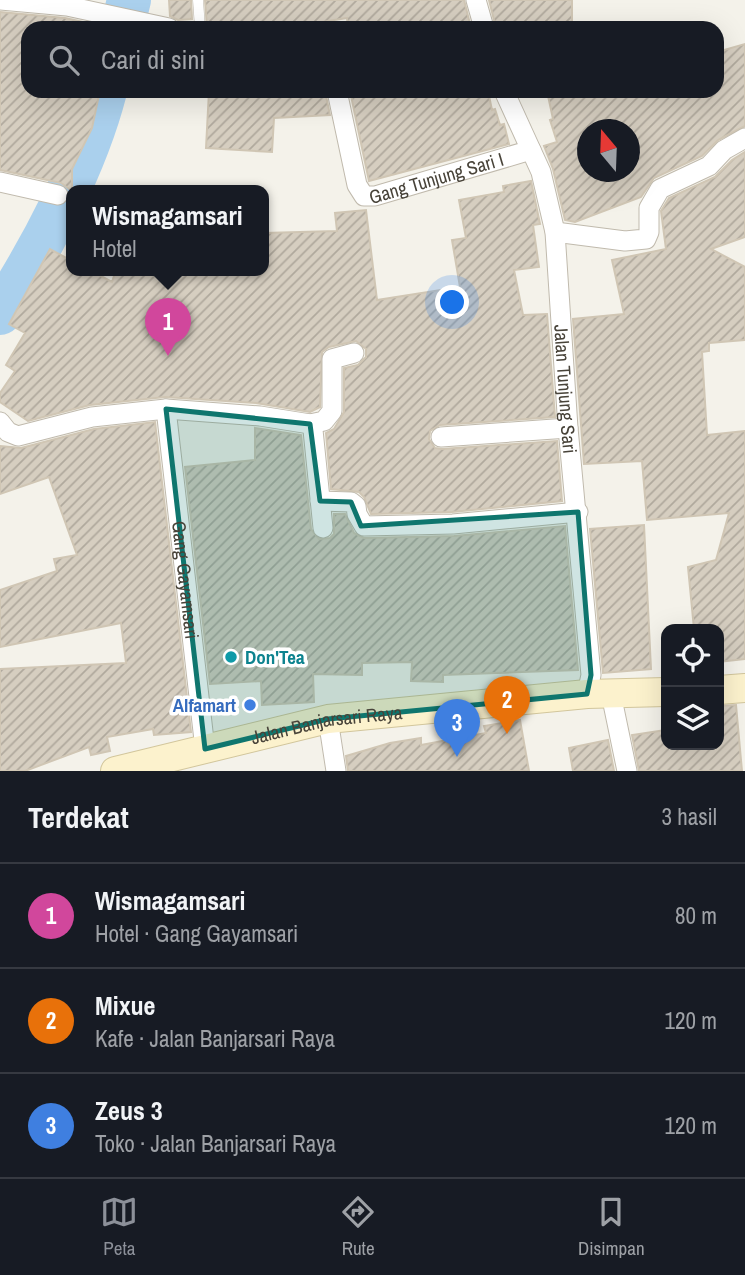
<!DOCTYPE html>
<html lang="id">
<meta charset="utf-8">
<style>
:root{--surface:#171b24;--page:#20242c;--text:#f1f3f6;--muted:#9ea1a6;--line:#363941;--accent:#8c9099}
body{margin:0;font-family:"Archivo Narrow",sans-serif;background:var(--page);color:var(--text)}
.controls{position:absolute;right:21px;bottom:21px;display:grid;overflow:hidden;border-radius:14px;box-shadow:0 7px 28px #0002}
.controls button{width:63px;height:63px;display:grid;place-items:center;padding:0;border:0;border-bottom:2px solid var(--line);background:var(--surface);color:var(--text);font:35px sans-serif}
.compass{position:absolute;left:577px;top:119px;width:63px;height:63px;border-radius:50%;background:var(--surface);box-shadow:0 7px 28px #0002;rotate:341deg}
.you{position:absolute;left:453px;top:303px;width:24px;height:24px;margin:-18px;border:5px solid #fff;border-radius:50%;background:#1a73e8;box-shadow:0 0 0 10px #1a73e833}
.badge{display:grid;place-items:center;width:46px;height:46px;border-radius:50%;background:var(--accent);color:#fff;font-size:23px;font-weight:700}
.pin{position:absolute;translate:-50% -58px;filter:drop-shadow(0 2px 4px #0008)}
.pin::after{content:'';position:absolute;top:37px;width:24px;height:21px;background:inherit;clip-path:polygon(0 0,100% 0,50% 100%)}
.popup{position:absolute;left:66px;top:185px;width:203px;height:91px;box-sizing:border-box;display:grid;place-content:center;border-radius:14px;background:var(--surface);filter:drop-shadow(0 2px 5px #0005);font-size:23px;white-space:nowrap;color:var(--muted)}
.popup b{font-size:26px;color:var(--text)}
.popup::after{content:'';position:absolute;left:50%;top:100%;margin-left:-14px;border:14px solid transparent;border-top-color:var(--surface)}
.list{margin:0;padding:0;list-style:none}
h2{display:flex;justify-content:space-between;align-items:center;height:91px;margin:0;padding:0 28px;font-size:30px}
h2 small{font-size:23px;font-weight:400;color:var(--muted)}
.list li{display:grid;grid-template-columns:46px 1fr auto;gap:21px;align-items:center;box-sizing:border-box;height:105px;padding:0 28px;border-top:2px solid var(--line)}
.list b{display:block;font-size:26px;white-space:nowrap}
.list p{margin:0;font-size:23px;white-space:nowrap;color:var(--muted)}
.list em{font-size:23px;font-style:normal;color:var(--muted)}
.icon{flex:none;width:38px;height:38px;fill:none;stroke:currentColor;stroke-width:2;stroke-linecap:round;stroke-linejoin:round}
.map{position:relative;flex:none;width:745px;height:771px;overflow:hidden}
.search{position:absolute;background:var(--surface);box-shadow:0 7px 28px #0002;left:21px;right:21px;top:21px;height:77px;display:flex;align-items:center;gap:18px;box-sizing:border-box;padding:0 24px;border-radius:21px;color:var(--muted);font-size:26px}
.sheet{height:406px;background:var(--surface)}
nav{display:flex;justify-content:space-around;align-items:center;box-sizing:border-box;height:98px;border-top:2px solid var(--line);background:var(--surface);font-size:19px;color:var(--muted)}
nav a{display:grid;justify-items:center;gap:4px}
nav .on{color:var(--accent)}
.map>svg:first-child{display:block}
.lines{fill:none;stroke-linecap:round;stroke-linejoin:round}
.river{stroke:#aad0ed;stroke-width:44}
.building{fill:url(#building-hatch);stroke:#d0c6b4;stroke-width:2;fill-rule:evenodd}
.lane-casing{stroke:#c0baad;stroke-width:11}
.street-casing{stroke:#c0baad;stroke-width:21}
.secondary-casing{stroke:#d2c69c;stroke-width:30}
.lane{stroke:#fff;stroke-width:10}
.street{stroke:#fff;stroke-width:19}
.secondary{stroke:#fcf2cd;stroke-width:28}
.marked{fill:#0f766e;fill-opacity:0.2;stroke:#0f766e;stroke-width:5;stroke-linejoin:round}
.culture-dot{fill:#0f9aa8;stroke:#fff;stroke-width:2.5}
.shop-dot{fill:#3f7fe0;stroke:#fff;stroke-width:2.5}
.labels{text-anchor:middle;stroke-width:7;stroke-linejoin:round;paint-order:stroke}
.street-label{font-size:19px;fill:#484339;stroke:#fff}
.culture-label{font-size:19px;font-weight:bold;fill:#0d838f;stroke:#fff;text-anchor:start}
.shop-label{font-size:19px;font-weight:bold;fill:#366cbe;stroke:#fff;text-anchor:end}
</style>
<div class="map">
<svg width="745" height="771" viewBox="0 0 745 771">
<defs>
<pattern id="building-hatch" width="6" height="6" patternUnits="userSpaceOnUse" patternTransform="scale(1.75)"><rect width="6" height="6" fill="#d6cec0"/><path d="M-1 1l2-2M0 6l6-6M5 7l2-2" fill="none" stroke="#b0a99d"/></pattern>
</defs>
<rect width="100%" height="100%" fill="#f4f2ea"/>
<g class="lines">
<path class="river" d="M122,28L129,0
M0,313C42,248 86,165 105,91"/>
</g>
<path class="building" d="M169,0H191L192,19L178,20L170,16Z
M205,0H464L471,28H348L347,18L285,28V25L207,28Z
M489,0H572V27L496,28Z
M0,12L65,18L111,28H28V91H78L99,95L92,128L72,169V191L61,183L0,170Z
M745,44V126L718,140L702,156L654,178L641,197L575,222L565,220L553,169L544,146L557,142L550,120L553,119L547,91H717V52ZM587,130H629V172H587Z
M209,91H325L330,115L274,118L272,152L206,148Z
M350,91H488L492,110L495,109L500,125L504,124L509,144L369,181Z
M745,152V237L711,249L745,267V340L709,343V351L702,352L707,435L745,431V659L719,662V629H694L688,567L716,560L729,513L647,520L642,461L584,464L573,319L624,314L612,260L666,249L661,211L669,198L715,177L732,160Z
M531,181L540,224L533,225L539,267L514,270L523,315L547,314L555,417L440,425L430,431L429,439L435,448L442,449L557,441L562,501L452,512L371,514L364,497L359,492L331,489L326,433L334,429L344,412V368L358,365L366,357V349L356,341L329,347L322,352L320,407L310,412L256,403L165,397L90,405L28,421L0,402V393L15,371L6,365L25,333L9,324L50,249L72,261V270H90L112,282L116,270H264V233L337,231L335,213L366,210L377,300L460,287L452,240L466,238L459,200L504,192L503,186Z
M155,422L191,732L154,735L153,729L107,737L110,751L91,755L89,747L25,771H0V669L126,663L121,623L0,647V590L57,571L54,559L77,555L49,477L0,494V446L21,448L94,429Z
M255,428L301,435L311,529L319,539L330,538L334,534V514H345L354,533L364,538L454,536L565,526L578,670L443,675V682L411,681L412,662L362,663V675L313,674L314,702L262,705L261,681L210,684L185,467L255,460Z
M644,525L651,669L603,673L590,529Z
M736,705L742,771H639L632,735L666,730V745H719V706Z
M520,720L529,771H348L346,756L390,743L421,738V745L486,733L484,726Z
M608,740L614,771H573L569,748Z"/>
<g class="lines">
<g class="lane-casing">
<path id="lane" d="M198,0L200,28"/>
</g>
<g class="street-casing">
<g id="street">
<path d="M0,0L67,6L169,28"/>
<path d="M476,0L484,28"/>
<path id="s1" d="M337,91L357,185L364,196H375L531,150"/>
<path id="s2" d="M504,91L541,172L555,232L568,428L591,675L587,694"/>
<path d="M0,182L58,195"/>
<path d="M555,232L625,241L646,239L649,232V208L660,189L709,166L724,150L745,138"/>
<path id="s3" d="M166,409L205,749"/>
<path d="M0,422L8,432L18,436L92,417L166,409L260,416L310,424L313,430L323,528"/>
<path d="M310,424L324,421L332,411V359L354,353"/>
<path d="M441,437L568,428"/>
<path d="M320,501L351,502L356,506L357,514L364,526L453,524L578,512"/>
<path d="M611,694L627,771"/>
<path d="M328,719L336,771"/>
</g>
</g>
<g class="secondary-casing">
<g id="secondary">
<path d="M719,690L745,688"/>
<path id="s4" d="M115,771L328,719L587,694L666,692"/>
</g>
</g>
<use href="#lane" class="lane"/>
<use href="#street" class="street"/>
<use href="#secondary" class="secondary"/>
</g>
<path class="marked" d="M166,409L310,424L320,501L351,502L361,526L578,512L591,675L587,694L328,719L205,749Z"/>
<circle class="culture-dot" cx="231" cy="657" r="7"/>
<circle class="shop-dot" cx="250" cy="705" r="7"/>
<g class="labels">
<g class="street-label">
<text dy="7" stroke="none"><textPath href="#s1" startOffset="184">Gang Tunjung Sari I</textPath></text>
<text dy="7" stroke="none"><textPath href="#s2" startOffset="308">Jalan Tunjung Sari</textPath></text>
<text dy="7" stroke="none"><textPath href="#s3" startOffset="172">Gang Gayamsari</textPath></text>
<text dy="7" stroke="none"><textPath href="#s4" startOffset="217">Jalan Banjarsari Raya</textPath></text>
</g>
<g class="culture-label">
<text x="245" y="664">Don'Tea</text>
</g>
<g class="shop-label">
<text x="236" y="712">Alfamart</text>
</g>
</g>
</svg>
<div class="controls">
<button><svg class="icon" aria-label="locate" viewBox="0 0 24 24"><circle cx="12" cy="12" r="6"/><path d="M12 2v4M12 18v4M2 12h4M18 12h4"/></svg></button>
<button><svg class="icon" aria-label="layers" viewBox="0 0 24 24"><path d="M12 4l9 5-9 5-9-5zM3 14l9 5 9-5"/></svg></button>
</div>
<svg class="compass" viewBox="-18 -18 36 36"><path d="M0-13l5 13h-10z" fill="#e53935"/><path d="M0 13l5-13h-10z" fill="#9ea1a6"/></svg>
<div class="you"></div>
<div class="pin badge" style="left:168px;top:356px;background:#d1479c">1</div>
<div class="popup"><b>Wismagamsari</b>Hotel</div>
<div class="pin badge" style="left:507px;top:734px;background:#e8710a">2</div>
<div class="pin badge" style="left:457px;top:757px;background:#3f7fe0">3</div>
<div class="search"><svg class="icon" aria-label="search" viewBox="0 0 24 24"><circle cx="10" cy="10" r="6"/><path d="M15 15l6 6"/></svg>Cari di sini</div>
</div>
<section class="sheet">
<h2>Terdekat<small>3 hasil</small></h2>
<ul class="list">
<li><span class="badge" style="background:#d1479c">1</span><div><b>Wismagamsari</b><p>Hotel · Gang Gayamsari</p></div><em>80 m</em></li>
<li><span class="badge" style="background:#e8710a">2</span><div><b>Mixue</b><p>Kafe · Jalan Banjarsari Raya</p></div><em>120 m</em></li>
<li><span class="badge" style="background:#3f7fe0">3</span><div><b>Zeus 3</b><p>Toko · Jalan Banjarsari Raya</p></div><em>120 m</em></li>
</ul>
</section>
<nav>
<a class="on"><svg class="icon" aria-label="map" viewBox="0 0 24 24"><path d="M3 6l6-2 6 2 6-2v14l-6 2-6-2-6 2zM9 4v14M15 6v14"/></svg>Peta</a>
<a><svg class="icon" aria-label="directions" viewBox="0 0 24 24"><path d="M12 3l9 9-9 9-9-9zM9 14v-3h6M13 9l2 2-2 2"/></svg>Rute</a>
<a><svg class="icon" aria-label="saved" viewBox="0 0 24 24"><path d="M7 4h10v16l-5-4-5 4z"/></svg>Disimpan</a>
</nav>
